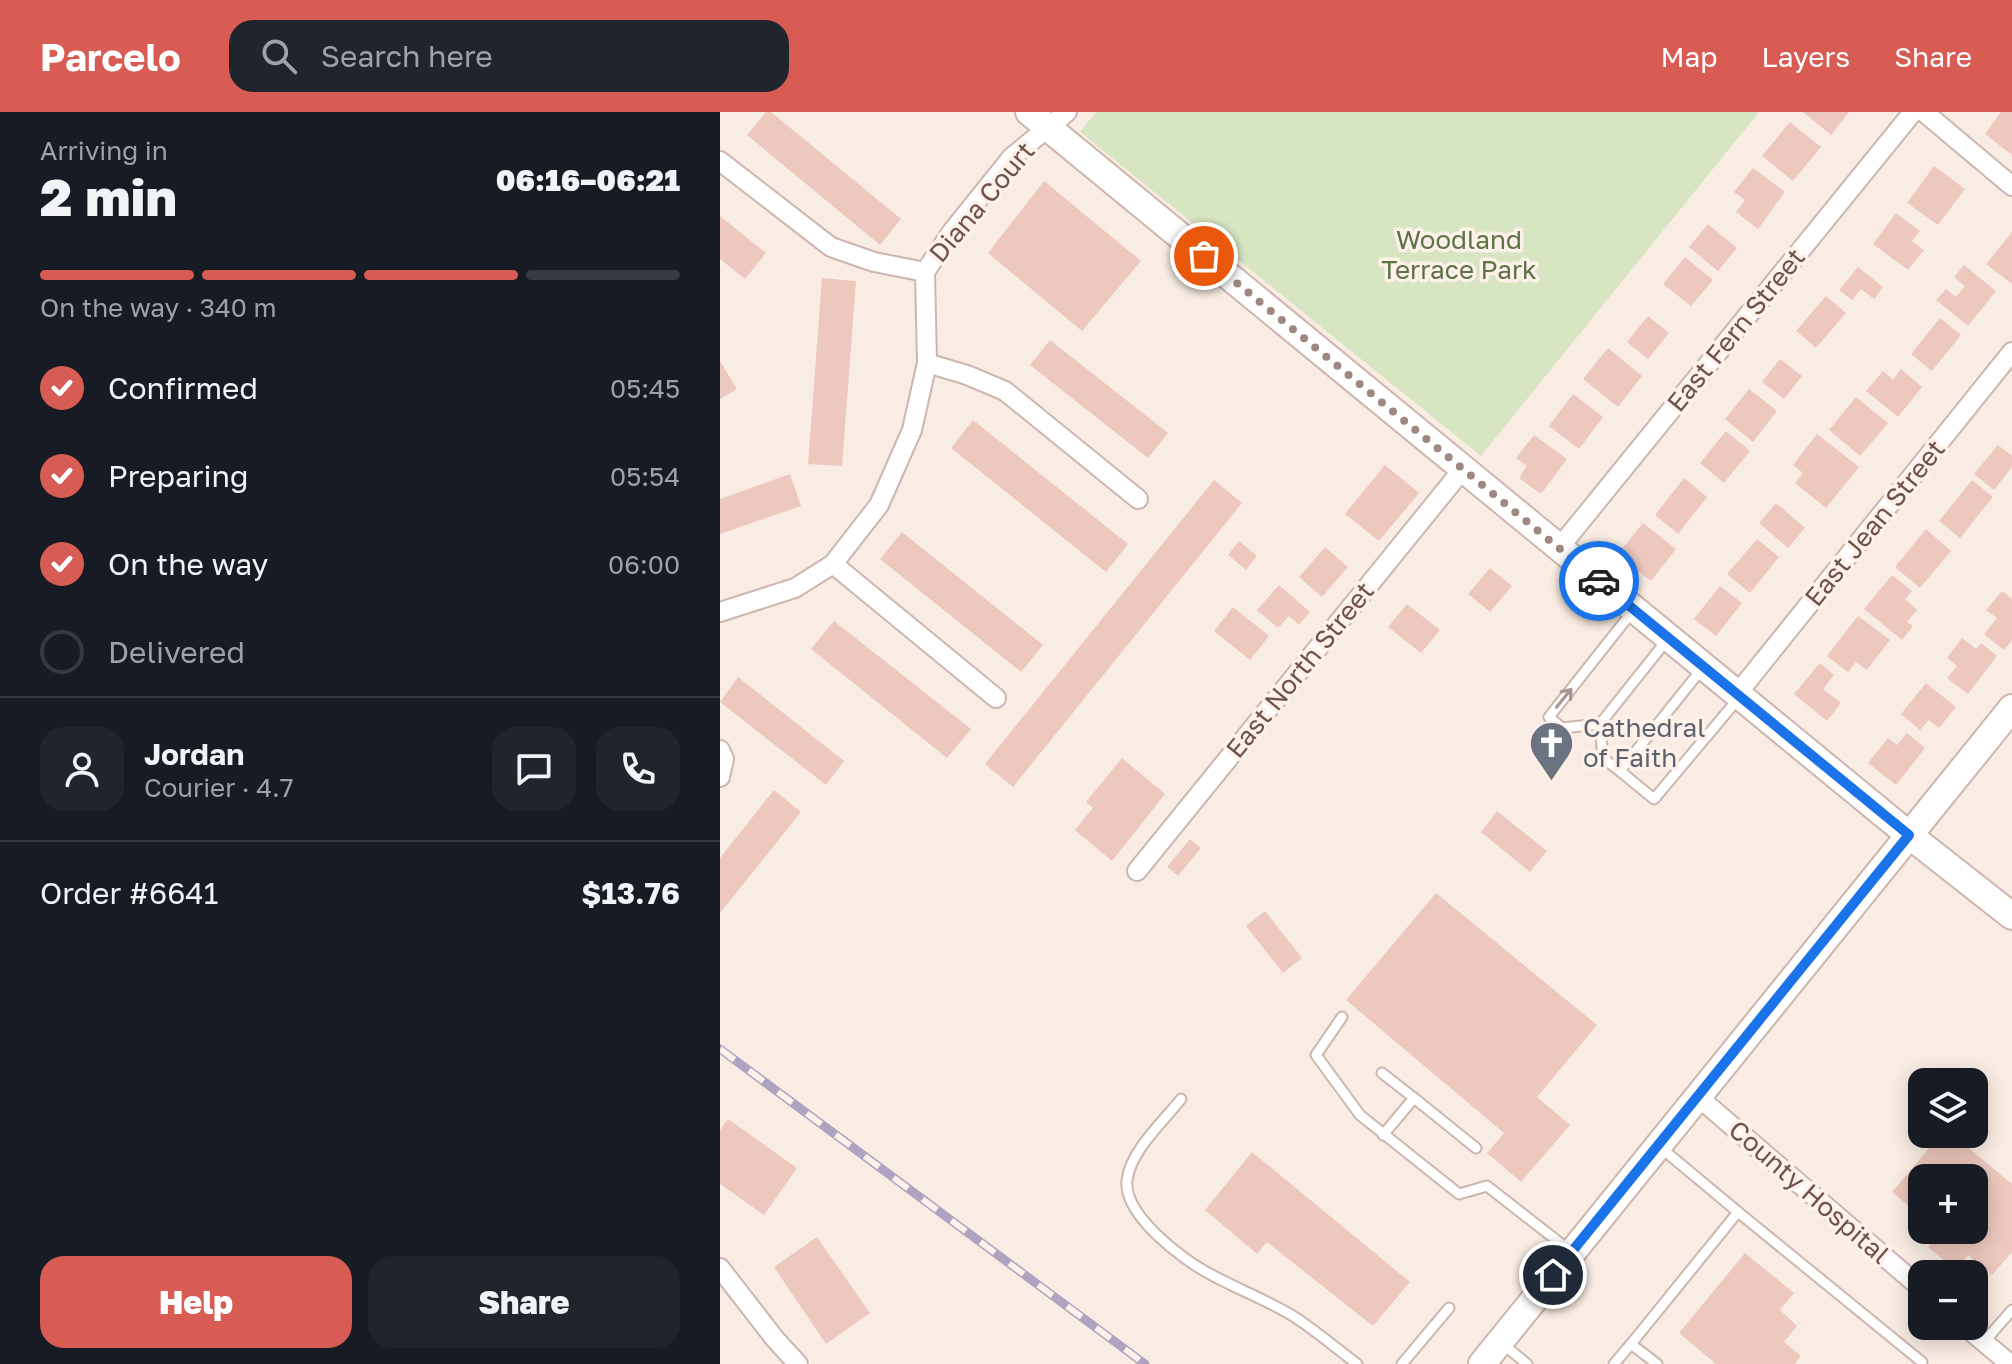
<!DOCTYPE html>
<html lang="en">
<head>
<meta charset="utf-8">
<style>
	:root { --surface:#171b24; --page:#20242c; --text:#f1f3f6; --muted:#9ea1a6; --line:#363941; --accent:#d85b54 }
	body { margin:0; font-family:"Golos Text",sans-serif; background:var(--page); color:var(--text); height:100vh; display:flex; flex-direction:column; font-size:30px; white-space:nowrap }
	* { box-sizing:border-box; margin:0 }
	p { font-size:26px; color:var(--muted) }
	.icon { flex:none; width:44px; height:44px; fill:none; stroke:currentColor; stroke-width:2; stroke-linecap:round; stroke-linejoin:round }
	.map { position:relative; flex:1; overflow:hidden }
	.panel { display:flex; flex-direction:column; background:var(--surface); width:720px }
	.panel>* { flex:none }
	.buttons { position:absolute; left:1188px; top:956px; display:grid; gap:16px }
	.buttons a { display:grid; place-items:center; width:80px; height:80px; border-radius:16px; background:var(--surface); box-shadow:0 4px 20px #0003; font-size:40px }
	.pin { position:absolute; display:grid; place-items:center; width:68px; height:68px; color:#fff; margin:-34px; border:4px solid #fff; border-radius:50%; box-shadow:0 2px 8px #0007 }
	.courier { position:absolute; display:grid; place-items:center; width:80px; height:80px; margin:-40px; border:6px solid #1a73e8; border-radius:50%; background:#fff; color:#222; box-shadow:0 2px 10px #0007 }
	.overview em { font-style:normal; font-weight:800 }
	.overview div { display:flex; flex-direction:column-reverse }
	.overview { display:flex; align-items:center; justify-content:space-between; height:136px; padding:0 40px }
	h1 { font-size:52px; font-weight:800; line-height:60px }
	.bar { display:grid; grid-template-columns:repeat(4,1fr); gap:12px 8px; align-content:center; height:96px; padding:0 40px }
	.bar i { height:10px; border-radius:6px; background:var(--line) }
	.bar .selected { background:var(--accent) }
	.bar p { grid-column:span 4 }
	.line { display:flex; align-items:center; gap:20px; padding:0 40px; border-top:2px solid var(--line) }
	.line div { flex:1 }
	.round { display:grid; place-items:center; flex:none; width:84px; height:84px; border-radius:24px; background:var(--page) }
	ol { padding:0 40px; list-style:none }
	li { display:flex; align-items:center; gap:24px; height:88px }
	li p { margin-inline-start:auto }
	li .icon { padding:8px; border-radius:50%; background:var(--accent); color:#fff; stroke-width:4 }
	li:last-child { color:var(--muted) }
	li i { width:44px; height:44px; border:4px solid var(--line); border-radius:50% }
	.action { display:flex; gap:16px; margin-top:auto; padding:16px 40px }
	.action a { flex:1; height:92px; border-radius:24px; background:var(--accent); color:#fff; font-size:32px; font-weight:800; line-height:92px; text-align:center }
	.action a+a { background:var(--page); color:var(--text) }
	header { display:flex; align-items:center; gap:48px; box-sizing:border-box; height:112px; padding:0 40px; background:var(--accent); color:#fff }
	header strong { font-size:38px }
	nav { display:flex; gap:44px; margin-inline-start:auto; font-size:28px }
	.search { width:560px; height:72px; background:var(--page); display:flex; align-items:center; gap:20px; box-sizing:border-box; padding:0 28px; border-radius:24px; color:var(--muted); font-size:30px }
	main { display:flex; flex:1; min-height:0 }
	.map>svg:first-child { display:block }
</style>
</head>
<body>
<header>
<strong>Parcelo</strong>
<div class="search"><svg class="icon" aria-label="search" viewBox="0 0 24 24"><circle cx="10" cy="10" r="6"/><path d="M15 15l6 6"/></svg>Search here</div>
<nav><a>Map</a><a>Layers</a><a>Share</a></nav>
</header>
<main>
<section class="panel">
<div class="overview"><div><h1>2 min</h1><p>Arriving in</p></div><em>06:16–06:21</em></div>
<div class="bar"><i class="selected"></i><i class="selected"></i><i class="selected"></i><i></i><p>On the way · 340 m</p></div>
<ol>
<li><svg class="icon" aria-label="check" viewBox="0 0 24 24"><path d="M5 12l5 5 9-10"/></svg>Confirmed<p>05:45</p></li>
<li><svg class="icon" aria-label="check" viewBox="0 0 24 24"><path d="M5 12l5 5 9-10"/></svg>Preparing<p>05:54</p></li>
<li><svg class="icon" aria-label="check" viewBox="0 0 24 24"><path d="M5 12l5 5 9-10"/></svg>On the way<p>06:00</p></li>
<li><i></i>Delivered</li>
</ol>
<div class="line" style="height:144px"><a class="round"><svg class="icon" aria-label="person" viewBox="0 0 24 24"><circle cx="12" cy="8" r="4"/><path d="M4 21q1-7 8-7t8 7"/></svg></a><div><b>Jordan</b><p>Courier · 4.7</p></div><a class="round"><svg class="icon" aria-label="chat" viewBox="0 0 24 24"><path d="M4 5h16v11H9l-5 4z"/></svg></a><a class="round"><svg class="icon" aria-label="phone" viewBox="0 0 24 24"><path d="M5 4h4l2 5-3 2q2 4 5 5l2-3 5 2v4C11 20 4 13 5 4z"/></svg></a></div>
<div class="line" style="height:104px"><div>Order #6641</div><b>$13.76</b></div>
<div class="action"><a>Help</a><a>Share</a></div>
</section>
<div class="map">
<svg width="1292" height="1252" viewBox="0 0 1292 1252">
	<rect width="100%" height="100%" fill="#f9ede3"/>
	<!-- green -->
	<polygon fill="#d7e5c3" points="376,0 1039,0 761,344 360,20"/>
	<!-- building -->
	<g fill="#ecc8be">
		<polygon points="46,0 51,0 181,107 160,133 27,23"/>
		<polygon points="1083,0 1129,0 1111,23"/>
		<polygon points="1281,0 1292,0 1292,43 1265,22"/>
		<polygon points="1070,10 1101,35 1073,69 1042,44"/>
		<polygon points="1214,54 1245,77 1218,113 1187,91"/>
		<polygon points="1033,56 1065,80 1038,117 1016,100 1025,88 1014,80"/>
		<polygon points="324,69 421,149 362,219 268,141"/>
		<polygon points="1176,101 1200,119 1192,129 1204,138 1188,158 1153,132"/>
		<polygon points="0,104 46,141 25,167 0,147"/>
		<polygon points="988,112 1017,136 998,159 969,135"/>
		<polygon points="1292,120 1292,172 1266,152"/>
		<polygon points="965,145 993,168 971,194 943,172"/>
		<polygon points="1244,153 1276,179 1248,214 1216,188 1226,177 1236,185 1245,174 1234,165"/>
		<polygon points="1138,155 1163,175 1154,187 1141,177 1132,188 1119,178"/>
		<polygon points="102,166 136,169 122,354 88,352"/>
		<polygon points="1106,184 1126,201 1096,236 1076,219"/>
		<polygon points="928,204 949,221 928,247 907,230"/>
		<polygon points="1220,206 1241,223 1212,259 1191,242"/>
		<polygon points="330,228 448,321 428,346 310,253"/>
		<polygon points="888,236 922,264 898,295 863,267"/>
		<polygon points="1060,247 1082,264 1064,287 1042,270"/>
		<polygon points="0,249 17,277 0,287"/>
		<polygon points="1181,257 1202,275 1178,305 1146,279 1163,259 1173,268"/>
		<polygon points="1029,277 1057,299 1033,330 1005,307"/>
		<polygon points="853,282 883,305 859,337 829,314"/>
		<polygon points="1136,285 1168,311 1140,344 1109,318"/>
		<polygon points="253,308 408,432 386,460 231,336"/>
		<polygon points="1006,319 1030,339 1004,371 980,351"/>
		<polygon points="1097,322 1139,355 1106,396 1075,371 1083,361 1073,353"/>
		<polygon points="814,323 847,347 821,382 799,366 807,354 796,346"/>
		<polygon points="1278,333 1292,344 1292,355 1274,378 1254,362"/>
		<polygon points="665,353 699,381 659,429 625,402"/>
		<polygon points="70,362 81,394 0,422 0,387"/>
		<polygon points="964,366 987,385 958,422 935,403"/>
		<polygon points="494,368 522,391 293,675 265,652"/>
		<polygon points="1252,368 1273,385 1240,426 1219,409"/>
		<polygon points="1056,391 1085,416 1068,436 1039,411"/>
		<polygon points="923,411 956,437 931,469 897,443"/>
		<polygon points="1206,417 1231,439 1200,476 1175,455"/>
		<polygon points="182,420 323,533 301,560 160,447"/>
		<polygon points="1037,427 1059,445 1030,481 1007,462"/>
		<polygon points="519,429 537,444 526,458 508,443"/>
		<polygon points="605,435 628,455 602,485 579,465"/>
		<polygon points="770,456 792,474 770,500 748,482"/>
		<polygon points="1172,463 1192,479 1185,487 1197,498 1187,510 1193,514 1182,528 1144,497"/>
		<polygon points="559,473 590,500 579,513 569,504 558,516 537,498"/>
		<polygon points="1000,474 1022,491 996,524 974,507"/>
		<polygon points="1282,479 1292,487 1292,528 1284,538 1264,522 1277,506 1266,498"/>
		<polygon points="687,492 720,518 701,541 668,515"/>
		<polygon points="513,495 549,524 530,548 494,519"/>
		<polygon points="1138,504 1170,528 1147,558 1136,550 1128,560 1107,544"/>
		<polygon points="114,509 251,617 227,646 91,537"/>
		<polygon points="1242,526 1256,537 1261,531 1277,544 1248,582 1227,566 1237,554 1227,546"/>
		<polygon points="1100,551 1114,563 1103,577 1121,591 1107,609 1074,582"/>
		<polygon points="18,565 124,649 106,673 0,590"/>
		<polygon points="1206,571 1236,595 1219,616 1209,608 1200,618 1181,602"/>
		<polygon points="1187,621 1205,636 1176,673 1148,651 1168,626 1177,633"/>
		<polygon points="402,646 445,682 392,749 355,718 373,696 366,690"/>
		<polygon points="54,678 81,700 0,801 0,746"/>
		<polygon points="777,699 827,739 810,760 761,720"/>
		<polygon points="470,727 481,736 458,764 447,755"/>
		<polygon points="716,781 877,913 817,985 850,1013 801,1070 767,1041 784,1021 626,888"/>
		<polygon points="545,799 582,846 563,861 526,814"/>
		<polygon points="8,1007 77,1056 44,1103 0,1072 0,1018"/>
		<polygon points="1221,1022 1232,1022 1292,1072 1292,1140 1272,1163 1248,1143 1235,1158 1208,1135 1220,1121 1217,1118 1254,1118 1254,1066 1202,1066 1202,1105 1172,1080"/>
		<polygon points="532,1040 690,1170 653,1214 547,1130 537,1142 485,1098"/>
		<polygon points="97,1125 150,1201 106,1232 54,1155"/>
		<polygon points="1025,1141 1074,1181 1060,1198 1077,1214 1064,1230 1081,1244 1075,1252 996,1252 959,1221"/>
	</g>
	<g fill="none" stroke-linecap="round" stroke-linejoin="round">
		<defs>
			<g id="lane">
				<polyline points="912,500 829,605 842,616 880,612 947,528"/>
				<polyline points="981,558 900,659 934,687 1018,587"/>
				<polyline points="880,612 883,646 900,659"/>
				<polyline points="622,905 596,943 640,1003 739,1082 767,1074 849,1138"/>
				<polyline points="662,961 694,986"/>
				<path d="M461 987C443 1010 411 1038 407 1068 403 1103 463 1148 490 1162 517 1177 547 1188 573 1204 595 1218 616 1236 637 1252"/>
				<polyline points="663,1023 694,986 756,1036"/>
				<polyline points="1018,1100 1202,1250"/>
				<polyline points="1264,1230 1292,1198"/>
				<polyline points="783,1232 807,1252"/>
				<polyline points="682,1252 729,1196"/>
				<polyline points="894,1252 911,1232"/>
				<polyline points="937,1252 911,1232 1018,1100 940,1035"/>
			</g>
			<g id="street">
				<polyline points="1204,0 1292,74"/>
				<polyline points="0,49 111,135 154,150 205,160"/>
				<polyline points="207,251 247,263 285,279 418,387"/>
				<polyline points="839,436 1193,0"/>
				<polyline points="113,452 276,586"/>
				<polyline points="0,500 75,476 113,452 159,393 192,318 207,251 205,160 231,121 292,45 347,0"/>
				<polyline points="1017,582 1292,240"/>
				<polyline points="0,638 4,647 0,665"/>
				<polyline points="417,759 743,357"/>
				<polyline points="977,984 1202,1177"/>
				<polyline points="0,1156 55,1227 78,1252"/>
				<polyline points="1245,1214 1290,1252"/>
			</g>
			<g id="secondary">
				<polyline points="309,0 1189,723 1292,804"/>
				<polyline points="762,1252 1292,596"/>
			</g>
		</defs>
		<!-- lane casing -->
		<use href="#lane" stroke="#ccb6ae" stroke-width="13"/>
		<!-- street casing -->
		<use href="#street" stroke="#ccb6ae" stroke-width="22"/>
		<!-- secondary casing -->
		<use href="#secondary" stroke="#ceb5ac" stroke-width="30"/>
		<!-- lane -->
		<use href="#lane" stroke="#fff" stroke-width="9"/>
		<!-- street -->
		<use href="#street" stroke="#fff" stroke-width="18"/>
		<!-- secondary -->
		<use href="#secondary" stroke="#fff" stroke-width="26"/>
		<defs>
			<polyline id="rail" points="0,937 425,1252"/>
		</defs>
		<!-- rail casing -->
		<use href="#rail" stroke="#aea3c1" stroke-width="9"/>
		<!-- rail -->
		<use href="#rail" stroke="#fdf1e9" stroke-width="6" stroke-dasharray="18" stroke-linecap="butt"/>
	</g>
	<!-- one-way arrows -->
	<defs><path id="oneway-shaft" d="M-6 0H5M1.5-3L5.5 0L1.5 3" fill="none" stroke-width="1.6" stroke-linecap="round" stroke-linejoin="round" transform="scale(2)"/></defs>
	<use stroke="#a99794" href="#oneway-shaft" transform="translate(844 586) rotate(-51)"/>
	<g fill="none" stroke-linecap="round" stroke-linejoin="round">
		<!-- done -->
		<polyline stroke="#9f8881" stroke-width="8" stroke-dasharray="0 14.4" points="484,144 879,469"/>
		<!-- route -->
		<polyline stroke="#1a73e8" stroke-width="10" points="833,1163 1189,723 879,469"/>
	</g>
	<!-- icons -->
	<defs>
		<symbol id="church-pin" viewBox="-11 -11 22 30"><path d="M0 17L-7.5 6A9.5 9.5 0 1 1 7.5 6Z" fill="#6b7280" stroke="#fdf1e9"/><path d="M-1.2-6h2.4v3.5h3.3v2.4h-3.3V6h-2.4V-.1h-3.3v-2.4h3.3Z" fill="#fff"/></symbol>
	</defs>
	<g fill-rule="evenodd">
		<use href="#church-pin" x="806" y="606" width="51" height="69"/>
	</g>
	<g text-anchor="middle" stroke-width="7" stroke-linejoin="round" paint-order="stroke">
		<!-- street labels -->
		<g font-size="26" fill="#6f524c" stroke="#fdf1e9">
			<text transform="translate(262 90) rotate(-50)" y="9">Diana Court</text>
			<text transform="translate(1016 218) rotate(-51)" y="9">East Fern Street</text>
			<text transform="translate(1155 411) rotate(-51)" y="9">East Jean Street</text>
			<text transform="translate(580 558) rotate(-51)" y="9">East North Street</text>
			<text transform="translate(1089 1080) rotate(41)" y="9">County Hospital</text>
		</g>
		<!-- park labels -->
		<g font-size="26" fill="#5b7345" stroke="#fdf1e9">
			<text x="739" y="137">Woodland<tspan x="739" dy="30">Terrace Park</tspan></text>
		</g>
		<!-- worship labels -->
		<g font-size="26" fill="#5b616d" stroke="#fdf1e9" text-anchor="start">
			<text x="863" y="625">Cathedral<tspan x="863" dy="30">of Faith</tspan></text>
		</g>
	</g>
</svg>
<div class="buttons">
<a><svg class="icon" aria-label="layers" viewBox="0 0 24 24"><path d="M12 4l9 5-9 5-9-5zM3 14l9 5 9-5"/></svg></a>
<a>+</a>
<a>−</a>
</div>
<div class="pin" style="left:484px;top:144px;background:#ea580c"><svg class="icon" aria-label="bag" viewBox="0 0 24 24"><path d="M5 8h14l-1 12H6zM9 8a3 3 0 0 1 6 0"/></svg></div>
<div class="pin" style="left:833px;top:1163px;background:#1f2937"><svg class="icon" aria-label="home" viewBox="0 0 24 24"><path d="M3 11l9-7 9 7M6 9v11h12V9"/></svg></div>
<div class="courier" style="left:879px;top:469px"><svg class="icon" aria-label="car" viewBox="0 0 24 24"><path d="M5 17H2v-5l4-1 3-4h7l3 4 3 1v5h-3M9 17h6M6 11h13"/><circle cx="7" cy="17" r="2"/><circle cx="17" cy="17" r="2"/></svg></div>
</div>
</main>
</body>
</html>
